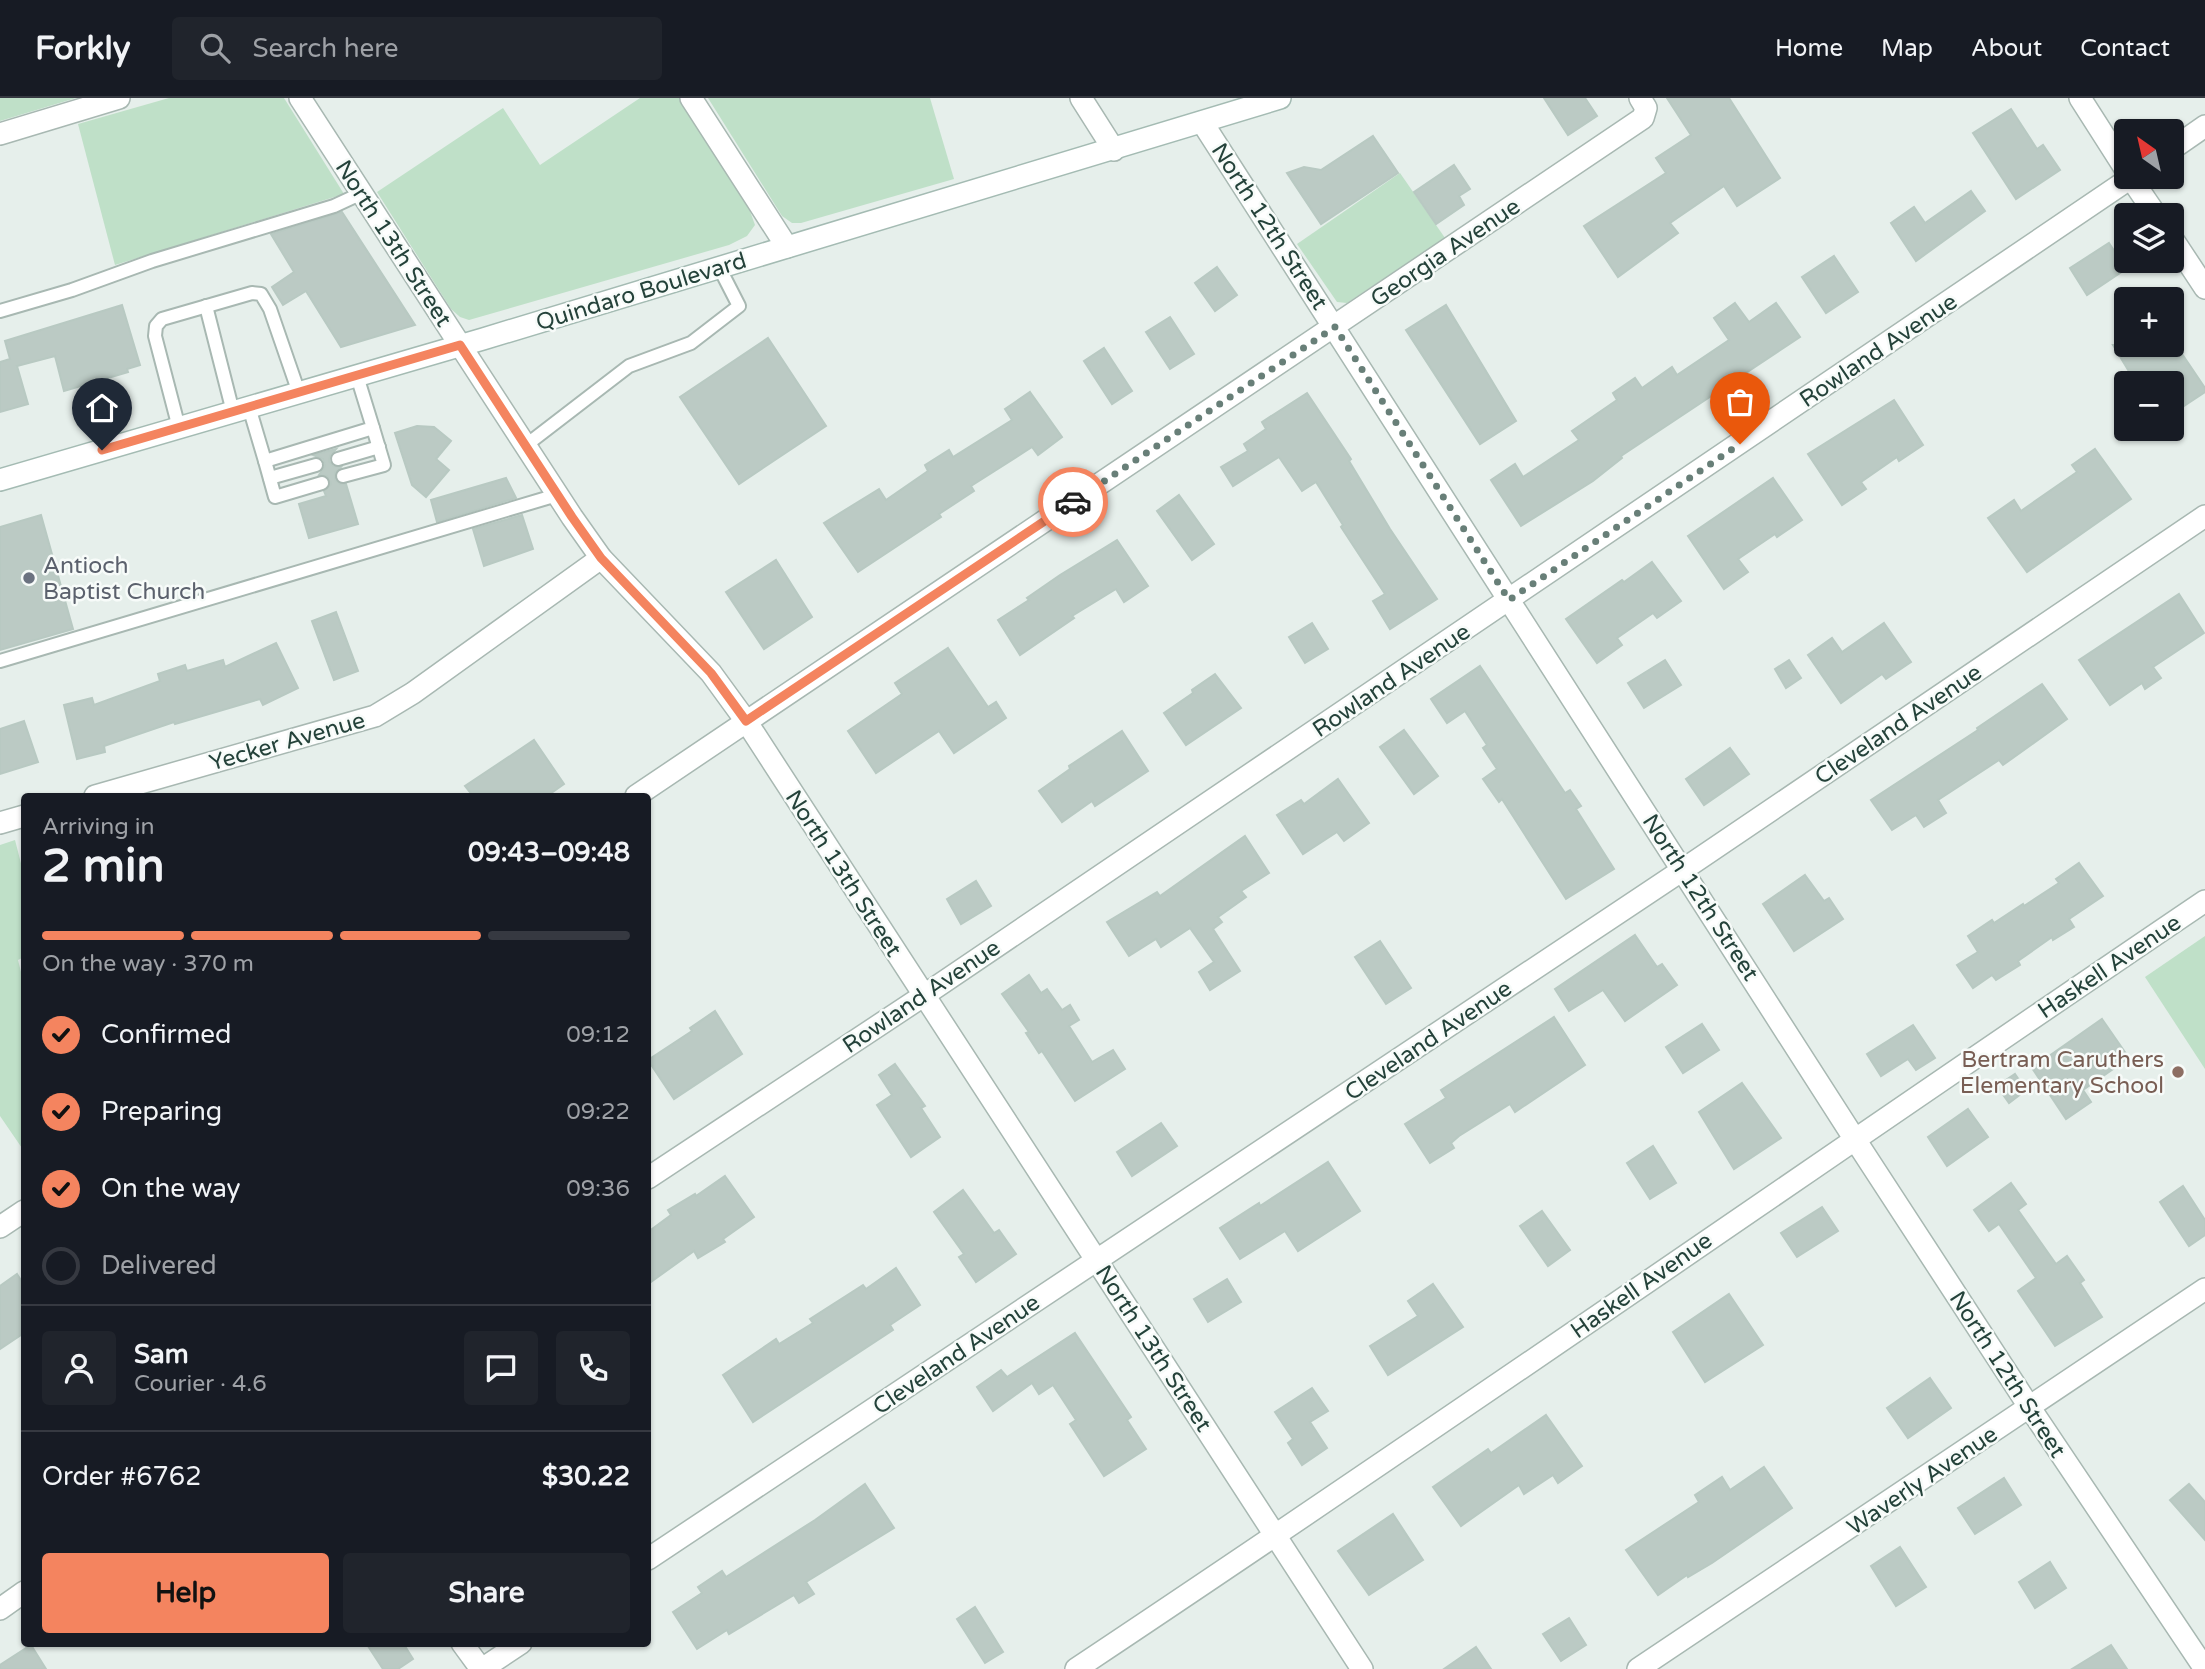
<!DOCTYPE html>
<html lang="en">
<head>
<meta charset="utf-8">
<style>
	:root { --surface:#171b24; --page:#20242c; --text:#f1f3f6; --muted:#9ea1a6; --line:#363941; --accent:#f4845f }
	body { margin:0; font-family:"Varela Round",sans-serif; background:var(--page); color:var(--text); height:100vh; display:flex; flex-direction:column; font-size:26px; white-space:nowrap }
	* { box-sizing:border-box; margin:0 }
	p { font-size:23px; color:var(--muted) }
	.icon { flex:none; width:38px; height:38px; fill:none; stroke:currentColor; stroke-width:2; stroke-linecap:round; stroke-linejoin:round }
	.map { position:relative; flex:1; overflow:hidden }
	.drawer { position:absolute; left:21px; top:695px; width:630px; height:854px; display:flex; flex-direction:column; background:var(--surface); border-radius:7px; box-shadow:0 2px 5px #0004 }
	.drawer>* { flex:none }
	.needle { width:46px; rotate:326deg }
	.tools { position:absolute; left:2114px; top:21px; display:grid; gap:14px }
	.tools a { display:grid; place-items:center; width:70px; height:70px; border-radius:7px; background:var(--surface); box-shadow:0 2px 5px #0004; font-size:35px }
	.pin { position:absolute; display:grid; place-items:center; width:60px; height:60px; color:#fff; margin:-72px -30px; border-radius:50% 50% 50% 0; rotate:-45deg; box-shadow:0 0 7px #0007 }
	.pin .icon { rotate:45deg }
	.courier { position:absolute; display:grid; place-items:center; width:70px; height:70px; margin:-35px; border:5px solid #f4845f; border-radius:50%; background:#fff; color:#222; box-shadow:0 2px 9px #0007 }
	.overview em { font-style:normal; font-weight:700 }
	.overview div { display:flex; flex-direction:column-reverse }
	.overview { display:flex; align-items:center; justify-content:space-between; height:119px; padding:0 21px }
	h1 { font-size:46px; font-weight:700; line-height:52px }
	.bar { display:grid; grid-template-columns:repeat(4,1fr); gap:10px 7px; align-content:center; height:84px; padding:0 21px }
	.bar i { height:9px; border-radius:5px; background:var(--line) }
	.bar .on { background:var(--accent) }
	.bar p { grid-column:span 4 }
	.line { display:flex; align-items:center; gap:18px; padding:0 21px; border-top:2px solid var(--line) }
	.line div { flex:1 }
	.round { display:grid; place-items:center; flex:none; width:74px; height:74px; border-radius:7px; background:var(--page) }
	ol { padding:0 21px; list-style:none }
	li { display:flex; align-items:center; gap:21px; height:77px }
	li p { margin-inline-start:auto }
	li .icon { padding:7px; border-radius:50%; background:var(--accent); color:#111; stroke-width:4 }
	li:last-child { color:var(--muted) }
	li i { width:38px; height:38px; border:4px solid var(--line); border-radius:50% }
	.action { display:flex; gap:14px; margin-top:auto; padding:14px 21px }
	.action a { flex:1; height:80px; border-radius:7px; background:var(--accent); color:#111; font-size:28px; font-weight:700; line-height:80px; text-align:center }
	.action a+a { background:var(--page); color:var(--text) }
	header { display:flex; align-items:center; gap:42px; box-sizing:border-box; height:98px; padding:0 35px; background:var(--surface); border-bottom:2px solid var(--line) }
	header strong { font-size:33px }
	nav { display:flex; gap:38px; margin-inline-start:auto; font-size:24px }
	.search { width:490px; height:63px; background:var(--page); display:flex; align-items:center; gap:18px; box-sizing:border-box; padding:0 24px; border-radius:7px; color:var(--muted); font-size:26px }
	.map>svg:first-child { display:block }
</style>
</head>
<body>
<header>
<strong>Forkly</strong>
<div class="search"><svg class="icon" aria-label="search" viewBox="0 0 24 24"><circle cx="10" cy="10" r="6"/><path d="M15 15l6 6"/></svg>Search here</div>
<nav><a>Home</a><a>Map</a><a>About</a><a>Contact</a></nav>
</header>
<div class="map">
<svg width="2205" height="1571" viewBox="0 0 2205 1571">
	<rect width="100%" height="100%" fill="#e6efeb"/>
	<!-- green -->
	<g fill="#bfe0c8">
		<polygon points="0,0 76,0 0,23"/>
		<polygon points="169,0 284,0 344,96 115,167 78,26"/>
		<polygon points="640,0 679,0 750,113 755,127 747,138 729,147 469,222 460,219 451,211 377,94 503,10 540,67"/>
		<polygon points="708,0 930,0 954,81 801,125 792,125 782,118"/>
		<polygon points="1400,75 1445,140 1347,205 1337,204 1297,146"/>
		<polygon points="15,742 24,777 24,859 18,862 24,886 24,1053 0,1018 0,747"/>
		<polygon points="2205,838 2205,971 2145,879"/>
	</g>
	<!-- building -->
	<g fill="#bbcac4" stroke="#b8c9c2" stroke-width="2">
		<polygon points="1544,0 1585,0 1597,18 1568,37"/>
		<polygon points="1667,0 1729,0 1780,80 1737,108 1724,88 1670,125 1678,135 1618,179 1584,128 1666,75 1656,60 1691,37"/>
		<polygon points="2011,11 2037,51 2043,47 2060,72 2016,101 1973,35"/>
		<polygon points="1373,38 1398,75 1321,126 1287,75 1304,69 1321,72"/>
		<polygon points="1454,67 1470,91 1459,98 1464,107 1436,126 1414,94"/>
		<polygon points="1971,93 1985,113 1916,163 1891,125 1914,109 1925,125"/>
		<polygon points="342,114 415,227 341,249 306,193 283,207 272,189 294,174 271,136"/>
		<polygon points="2109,145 2126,171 2087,197 2070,170"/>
		<polygon points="1834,158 1858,194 1826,215 1802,179"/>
		<polygon points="1217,169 1237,197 1215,213 1195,185"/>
		<polygon points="1735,205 1749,224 1776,205 1800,239 1621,358 1622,360 1593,383 1521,428 1491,382 1515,366 1523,379 1579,342 1572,333 1617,302 1613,295 1635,280 1642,290 1672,269 1677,277 1729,242 1714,220"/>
		<polygon points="122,207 140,267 127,271 128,274 64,293 55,258 17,268 28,306 0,314 0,264 10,261 5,243"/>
		<polygon points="1446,207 1516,323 1480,346 1406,232"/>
		<polygon points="1170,219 1194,256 1170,271 1146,234"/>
		<polygon points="768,240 826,328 739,386 680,299"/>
		<polygon points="2113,247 2176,247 2205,290 2205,294 2172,316 2172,285 2136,285"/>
		<polygon points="1104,250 1132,293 1112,306 1084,263"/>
		<polygon points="1030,294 1062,339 1038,357 1032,349 971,388 974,393 939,416 941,419 858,474 824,425 879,391 886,402 928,373 925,367 949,352 953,359 1012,322 1005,311"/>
		<polygon points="1307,295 1351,361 1349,363 1390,431 1437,501 1390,531 1373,503 1385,496 1341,429 1343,427 1316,384 1302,393 1279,359 1233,388 1221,369 1248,353 1244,346 1266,331 1262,324"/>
		<polygon points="1894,302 1923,347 1899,363 1897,359 1861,384 1866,391 1842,407 1808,356"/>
		<polygon points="417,328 434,329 451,343 436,361 449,372 426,399 412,387 395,335"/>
		<polygon points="336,351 330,358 329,363 333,368 341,369 335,375 335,381 340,386 346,386 358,426 309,440 299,406 326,398 324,393 331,386 327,378 319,377 325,368 323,361 313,357"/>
		<polygon points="2095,351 2131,401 2027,474 1988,420 2014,402 2021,413 2077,374 2072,367"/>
		<polygon points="506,380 516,400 437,424 431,402"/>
		<polygon points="1773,380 1802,422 1777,439 1775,436 1738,461 1748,474 1724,491 1688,438"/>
		<polygon points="1179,397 1214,446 1192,462 1157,413"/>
		<polygon points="41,417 73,531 0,552 0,429"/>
		<polygon points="522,417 533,451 484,468 473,431"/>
		<polygon points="1117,442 1148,488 1124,504 1116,491 1072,518 1074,520 1020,557 998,522 1029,502 1027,500 1060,477"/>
		<polygon points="776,462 812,519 764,551 726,494"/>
		<polygon points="1652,464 1681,503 1657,520 1653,515 1617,540 1622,547 1597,565 1566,521 1622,482 1624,484"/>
		<polygon points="2179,496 2204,535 2153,569 2161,580 2145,591 2142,585 2110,607 2079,562"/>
		<polygon points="336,514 358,573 334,582 312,523"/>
		<polygon points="1312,525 1328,551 1305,565 1289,539"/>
		<polygon points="1884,525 1911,564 1886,581 1882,576 1841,605 1808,557 1832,540 1842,554"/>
		<polygon points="276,545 298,590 263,607 260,601 175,626 174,624 104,648 105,654 77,661 64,607 92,600 94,607 160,583 158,576 185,567 187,573 223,562 225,569"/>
		<polygon points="948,550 988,609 996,604 1006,620 954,655 939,633 876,675 848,633 902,596 895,585"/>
		<polygon points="1665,562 1681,587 1644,610 1628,585"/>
		<polygon points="1789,562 1801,580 1786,590 1775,571"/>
		<polygon points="1480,568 1565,695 1570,692 1581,708 1576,711 1614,771 1566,801 1502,701 1499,704 1483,681 1497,671 1483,650 1487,647 1465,613 1447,625 1431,601"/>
		<polygon points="1215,576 1241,610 1186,647 1164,615 1193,595 1192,592"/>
		<polygon points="2042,586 2067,621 2003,667 1999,662 1938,702 1946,715 1924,729 1916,717 1892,732 1871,702 1978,632 1977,630"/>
		<polygon points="24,623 38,664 0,676 0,631"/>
		<polygon points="1404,632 1438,678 1414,696 1380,649"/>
		<polygon points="1122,633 1148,673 1095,708 1092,703 1062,724 1039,693 1070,671 1069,668"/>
		<polygon points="534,642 564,686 547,698 473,698 465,688"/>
		<polygon points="1730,650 1749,676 1704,707 1686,681"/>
		<polygon points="1338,681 1369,725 1344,743 1337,734 1303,756 1277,717 1301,702 1304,706"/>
		<polygon points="1245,738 1269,775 1241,793 1246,799 1218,819 1222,824 1213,831 1240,873 1210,892 1199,874 1214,864 1190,830 1161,849 1156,841 1129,858 1107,824 1157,794 1160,798"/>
		<polygon points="2079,765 2103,798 2069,821 2074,829 2053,842 2052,839 2018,863 2020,867 1996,882 1992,877 1973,890 1957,867 1978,854 1968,838 1992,822 1994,825 2023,806 2024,808 2059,785 2056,781"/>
		<polygon points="1805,777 1824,803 1829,800 1843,821 1794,853 1763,806"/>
		<polygon points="976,783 991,808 961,826 947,801"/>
		<polygon points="1635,837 1657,869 1662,866 1677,887 1625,923 1603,892 1569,913 1555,891"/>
		<polygon points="1380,843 1411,890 1386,906 1355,859"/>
		<polygon points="1029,877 1041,895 1047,891 1062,912 1070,907 1079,922 1069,928 1092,964 1113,952 1125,971 1075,1003 1042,953 1039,955 1026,935 1029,934 1002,896"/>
		<polygon points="715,913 742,956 674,1001 648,962 692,933 690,930"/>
		<polygon points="1554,919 1585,967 1515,1014 1510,1006 1459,1038 1451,1045 1454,1050 1430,1065 1405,1026 1446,1000 1441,992"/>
		<polygon points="2102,921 2129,960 2083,992 2091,1004 2066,1021 2032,970"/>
		<polygon points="1702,926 1719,952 1683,975 1666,949"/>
		<polygon points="1913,927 1935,960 1916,972 1908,961 1881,978 1867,956"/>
		<polygon points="895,966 925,1008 921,1010 940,1039 911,1059 877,1007 892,997 879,977"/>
		<polygon points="2015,976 2026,992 2009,1005 1997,988"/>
		<polygon points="1742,985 1781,1040 1734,1071 1699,1014"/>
		<polygon points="1968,1011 1988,1039 1947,1068 1928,1039"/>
		<polygon points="1161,1025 1177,1048 1132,1078 1117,1054"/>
		<polygon points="1653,1048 1676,1085 1650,1101 1627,1065"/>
		<polygon points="1328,1064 1360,1113 1298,1153 1285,1133 1240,1161 1220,1130 1259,1105 1260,1108"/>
		<polygon points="725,1078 754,1119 723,1141 725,1144 698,1160 694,1153 648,1186 648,1134 671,1117 668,1112 695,1096 696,1098"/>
		<polygon points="2011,1085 2026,1106 2018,1112 2056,1166 2067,1158 2084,1182 2080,1185 2102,1219 2055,1248 2018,1193 2036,1180 1999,1126 1989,1133 1974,1112"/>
		<polygon points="2183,1088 2205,1122 2205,1137 2189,1148 2160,1104"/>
		<polygon points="963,1092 994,1135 999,1132 1016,1156 976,1184 959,1159 964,1156 934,1114"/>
		<polygon points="1822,1109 1838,1133 1797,1159 1781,1135"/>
		<polygon points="1542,1113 1570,1152 1548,1168 1520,1128"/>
		<polygon points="896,1170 920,1207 890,1227 893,1232 753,1324 723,1277 776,1241 779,1246 813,1225 810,1221 863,1187 866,1191"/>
		<polygon points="17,1176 24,1187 24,1235 0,1251 0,1188"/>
		<polygon points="1227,1181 1241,1204 1208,1224 1194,1201"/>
		<polygon points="1433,1186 1463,1229 1388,1277 1370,1248 1418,1218 1408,1203"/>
		<polygon points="1729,1196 1763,1247 1705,1284 1673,1234"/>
		<polygon points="1075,1235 1131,1319 1127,1322 1146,1351 1104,1378 1070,1326 1076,1322 1053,1287 1039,1296 1032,1285 993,1313 977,1289 1001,1272 1007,1279"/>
		<polygon points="1930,1280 1951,1310 1908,1340 1887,1310"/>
		<polygon points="1312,1290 1328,1313 1310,1324 1327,1350 1302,1367 1288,1345 1293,1341 1275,1314"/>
		<polygon points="1546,1317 1582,1368 1558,1385 1553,1377 1524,1396 1519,1387 1461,1428 1433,1389 1488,1351 1491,1355"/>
		<polygon points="1764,1369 1792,1410 1712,1465 1688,1479 1687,1477 1658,1497 1626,1452 1699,1404 1695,1397 1722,1379 1730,1392"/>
		<polygon points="2004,1380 2021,1407 1975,1436 1958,1410"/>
		<polygon points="865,1386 894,1430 806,1484 814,1496 799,1505 794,1497 729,1536 727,1532 697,1551 673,1514 702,1495 698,1489 722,1473 726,1479 815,1422"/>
		<polygon points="2189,1386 2205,1404 2205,1442 2170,1402"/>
		<polygon points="1393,1416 1423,1462 1369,1497 1338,1453"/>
		<polygon points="1900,1449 1926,1489 1896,1508 1871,1468"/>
		<polygon points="2050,1464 2066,1490 2035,1510 2019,1484"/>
		<polygon points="975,1509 1003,1554 985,1565 957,1521"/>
		<polygon points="1569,1520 1586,1547 1561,1563 1543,1536"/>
		<polygon points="366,1545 403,1545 413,1561 398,1571 383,1571"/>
		<polygon points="31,1547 46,1571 0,1571 0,1567"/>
		<polygon points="2111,1547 2127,1571 2072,1571"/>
		<polygon points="1476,1549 1491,1571 1444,1571"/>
	</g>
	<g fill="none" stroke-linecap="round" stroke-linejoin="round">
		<defs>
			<g id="service">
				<polyline points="206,208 233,314"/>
				<polyline points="0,213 72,192 152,163 334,108 362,95"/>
				<polyline points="249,309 265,363 373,330 357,278"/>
				<polyline points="179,330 155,238 156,228 162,221 252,195 261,196 270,211 299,295"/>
				<polyline points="525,348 629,268 691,245 739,208 719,169"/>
				<polyline points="338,361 379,349"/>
				<polyline points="265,363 275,399 322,385"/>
				<polyline points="343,378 384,367 373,330"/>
				<polyline points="270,380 316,367"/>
				<polyline points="0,563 557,397"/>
			</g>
			<g id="minor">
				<polyline points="300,0 460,247"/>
				<polyline points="691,0 787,149"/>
				<polyline points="1081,0 1114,52"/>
				<polyline points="2080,0 2126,72"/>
				<polyline points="1202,24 1854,1040 2030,1310 2205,1571"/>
				<polyline points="0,36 119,0"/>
				<polyline points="2172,51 2205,28"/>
				<polyline points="2130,79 2156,117"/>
				<polyline points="2172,140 2205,190"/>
				<polyline points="95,698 375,618 413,595 601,460"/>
				<polyline points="636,698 1643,20 1646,10 1640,0"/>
				<polyline points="0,725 24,718"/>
				<polyline points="648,1080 923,898 2132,79"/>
				<polyline points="0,1129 24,1113"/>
				<polyline points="648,1461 1684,771 2205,418"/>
				<polyline points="0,1511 24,1494"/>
				<polyline points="462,1545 481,1571"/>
				<polyline points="482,1571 521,1545"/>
				<path d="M1076 1571C1455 1319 1828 1058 2205 803"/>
				<polyline points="1638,1571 2205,1191"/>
			</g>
			<polyline id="tertiary" points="460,247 572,419 601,460 711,575 746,623 1362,1571"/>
			<polyline id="secondary" points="0,382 483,241 1280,0"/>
		</defs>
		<!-- service casing -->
		<use href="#service" stroke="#a8b8b2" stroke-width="16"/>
		<!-- minor casing -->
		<use href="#minor" stroke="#a8b8b2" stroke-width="24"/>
		<!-- tertiary casing -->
		<use href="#tertiary" stroke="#a8b8b2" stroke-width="24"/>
		<!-- secondary casing -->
		<use href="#secondary" stroke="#a4bbb3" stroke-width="24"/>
		<!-- service -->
		<use href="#service" stroke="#fff" stroke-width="12"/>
		<!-- minor -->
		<use href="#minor" stroke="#fff" stroke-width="21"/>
		<!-- tertiary -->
		<use href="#tertiary" stroke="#fff" stroke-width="21"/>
		<!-- secondary -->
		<use href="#secondary" stroke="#fff" stroke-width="21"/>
	</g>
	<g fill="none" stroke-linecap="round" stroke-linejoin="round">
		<!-- done -->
		<polyline stroke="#687f78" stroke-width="7" stroke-dasharray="0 12.6" points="1073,404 1335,229 1509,502 1740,346"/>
		<!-- route -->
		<polyline stroke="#f4845f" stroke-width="9" points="102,352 460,247 572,419 601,460 711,575 746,623 1073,404"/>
	</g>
	<!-- markers -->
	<circle fill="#6b7280" stroke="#f7fbf9" stroke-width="2.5" cx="29" cy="480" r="7"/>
	<circle fill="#8d6e63" stroke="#f7fbf9" stroke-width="2.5" cx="2178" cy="974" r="7"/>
	<g text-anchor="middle" stroke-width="5" stroke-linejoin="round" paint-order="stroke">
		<!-- street labels -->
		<g font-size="23" fill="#24423a" stroke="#f7fbf9">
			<text transform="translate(1270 128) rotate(57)" y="8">North 12th Street</text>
			<text transform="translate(394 145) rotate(57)" y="8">North 13th Street</text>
			<text transform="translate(1445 154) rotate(-34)" y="8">Georgia Avenue</text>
			<text transform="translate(641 193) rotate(-17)" y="8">Quindaro Boulevard</text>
			<text transform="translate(1878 252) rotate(-34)" y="8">Rowland Avenue</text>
			<text transform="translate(1391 582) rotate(-34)" y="8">Rowland Avenue</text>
			<text transform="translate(1898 626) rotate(-34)" y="8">Cleveland Avenue</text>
			<text transform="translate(287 643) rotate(-16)" y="8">Yecker Avenue</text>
			<text transform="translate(844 775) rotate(57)" y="8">North 13th Street</text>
			<text transform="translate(1701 799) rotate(57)" y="8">North 12th Street</text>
			<text transform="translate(2109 868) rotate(-34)" y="8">Haskell Avenue</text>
			<text transform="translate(921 898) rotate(-34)" y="8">Rowland Avenue</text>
			<text transform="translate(1428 942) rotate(-34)" y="8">Cleveland Avenue</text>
			<text transform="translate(1641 1187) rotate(-35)" y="8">Haskell Avenue</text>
			<text transform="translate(1154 1250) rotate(57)" y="8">North 13th Street</text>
			<text transform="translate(956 1256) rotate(-34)" y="8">Cleveland Avenue</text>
			<text transform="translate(2008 1276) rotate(57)" y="8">North 12th Street</text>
			<text transform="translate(1922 1382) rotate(-34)" y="8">Waverly Avenue</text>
		</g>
		<!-- worship labels -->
		<g font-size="23" fill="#5b616d" stroke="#f7fbf9" text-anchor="start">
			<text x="43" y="475">Antioch<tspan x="43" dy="26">Baptist Church</tspan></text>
		</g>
		<!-- education labels -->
		<g font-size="23" fill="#785e54" stroke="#f7fbf9" text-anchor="end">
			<text x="2164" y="969">Bertram Caruthers<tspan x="2164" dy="26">Elementary School</tspan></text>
		</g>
	</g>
</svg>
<div class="tools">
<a><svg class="needle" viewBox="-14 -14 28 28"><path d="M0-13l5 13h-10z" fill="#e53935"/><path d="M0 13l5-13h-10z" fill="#9ea1a6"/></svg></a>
<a><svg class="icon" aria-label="layers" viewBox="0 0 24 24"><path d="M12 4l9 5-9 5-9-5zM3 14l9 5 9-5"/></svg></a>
<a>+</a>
<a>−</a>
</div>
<div class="pin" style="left:1740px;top:346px;background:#ea580c"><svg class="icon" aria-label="bag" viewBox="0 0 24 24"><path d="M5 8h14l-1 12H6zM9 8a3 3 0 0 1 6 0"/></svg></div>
<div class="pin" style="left:102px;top:352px;background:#1f2937"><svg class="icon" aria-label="home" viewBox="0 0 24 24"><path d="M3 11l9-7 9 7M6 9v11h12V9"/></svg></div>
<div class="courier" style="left:1073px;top:404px"><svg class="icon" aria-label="car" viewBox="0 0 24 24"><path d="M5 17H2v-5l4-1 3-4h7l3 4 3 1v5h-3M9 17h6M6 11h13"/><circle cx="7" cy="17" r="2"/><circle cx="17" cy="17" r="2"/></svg></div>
<section class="drawer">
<div class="overview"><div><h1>2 min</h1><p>Arriving in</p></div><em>09:43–09:48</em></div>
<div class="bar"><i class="on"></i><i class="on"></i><i class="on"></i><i></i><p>On the way · 370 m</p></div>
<ol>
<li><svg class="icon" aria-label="check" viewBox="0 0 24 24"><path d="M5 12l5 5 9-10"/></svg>Confirmed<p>09:12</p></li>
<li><svg class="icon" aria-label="check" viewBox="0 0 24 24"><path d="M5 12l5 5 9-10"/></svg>Preparing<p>09:22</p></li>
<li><svg class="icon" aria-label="check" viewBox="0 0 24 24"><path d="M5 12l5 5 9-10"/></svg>On the way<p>09:36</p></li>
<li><i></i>Delivered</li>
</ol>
<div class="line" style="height:126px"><a class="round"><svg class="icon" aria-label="person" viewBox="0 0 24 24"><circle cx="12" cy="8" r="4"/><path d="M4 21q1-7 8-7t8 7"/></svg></a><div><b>Sam</b><p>Courier · 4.6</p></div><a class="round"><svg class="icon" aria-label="chat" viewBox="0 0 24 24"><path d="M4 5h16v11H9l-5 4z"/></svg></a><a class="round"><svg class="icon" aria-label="phone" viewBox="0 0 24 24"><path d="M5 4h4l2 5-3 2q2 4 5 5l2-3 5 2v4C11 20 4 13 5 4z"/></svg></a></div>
<div class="line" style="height:91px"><div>Order #6762</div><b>$30.22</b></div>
<div class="action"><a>Help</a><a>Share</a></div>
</section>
</div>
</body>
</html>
